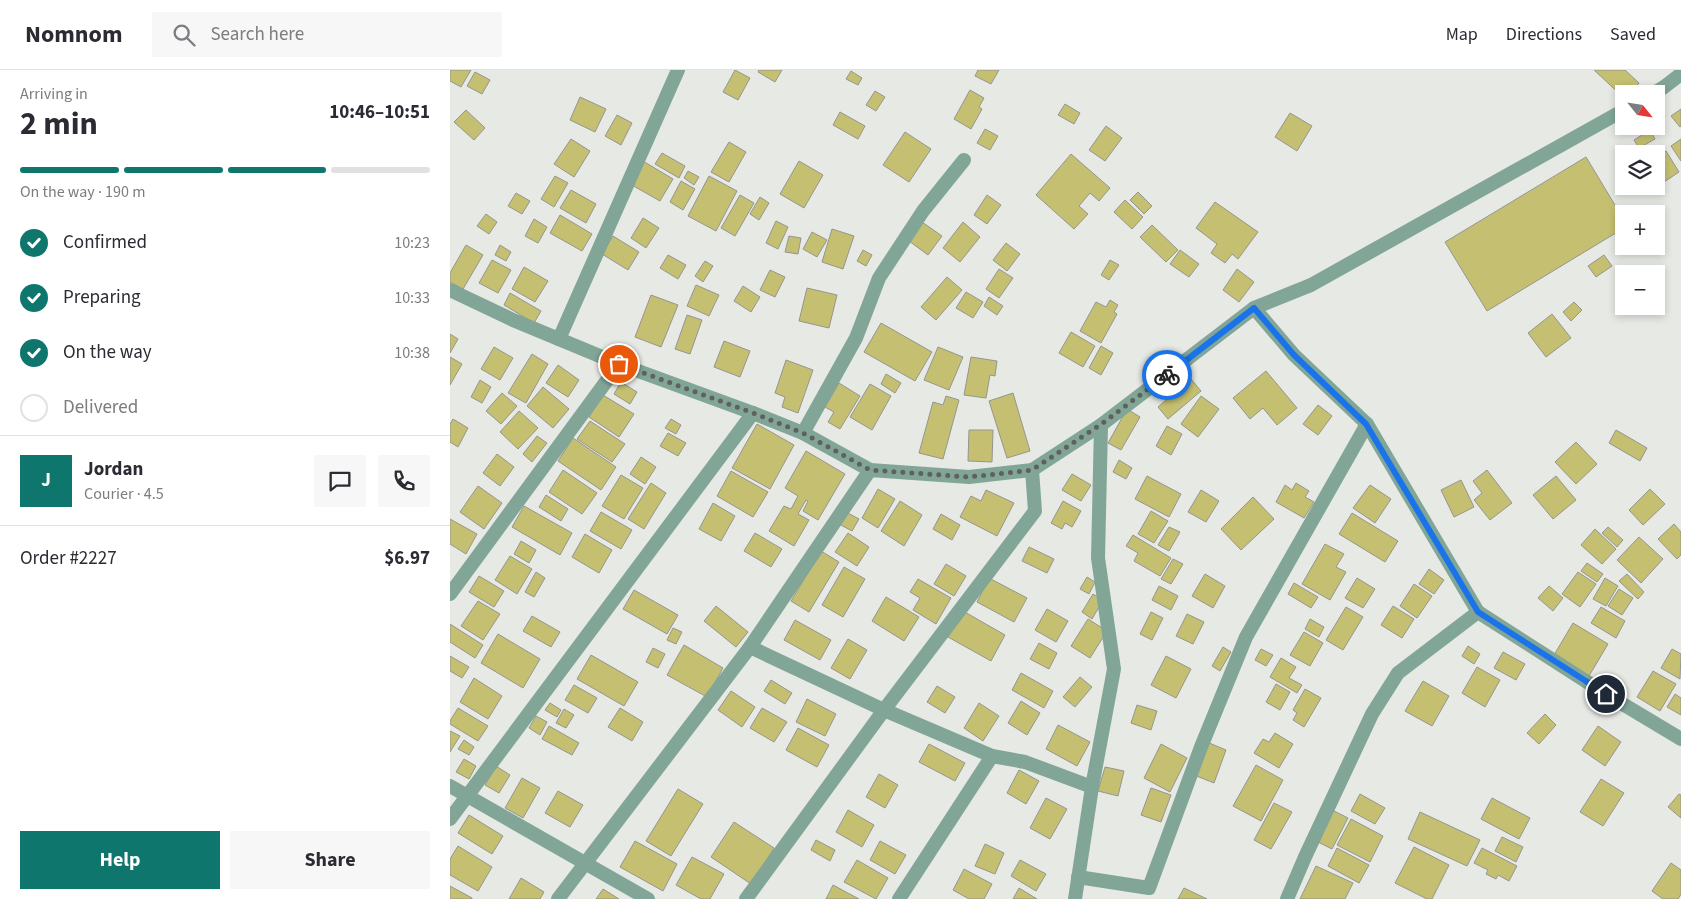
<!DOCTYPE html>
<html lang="en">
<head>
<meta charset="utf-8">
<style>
	:root { --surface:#fff; --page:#f7f7f7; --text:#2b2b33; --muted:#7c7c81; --line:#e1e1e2; --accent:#0f766e }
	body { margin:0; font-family:"Source Sans 3",sans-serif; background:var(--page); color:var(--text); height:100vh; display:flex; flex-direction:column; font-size:19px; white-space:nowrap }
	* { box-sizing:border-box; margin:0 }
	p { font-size:16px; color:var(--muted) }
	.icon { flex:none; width:28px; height:28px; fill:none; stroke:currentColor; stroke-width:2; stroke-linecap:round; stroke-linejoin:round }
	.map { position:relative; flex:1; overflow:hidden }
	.side { display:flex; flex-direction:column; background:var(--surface); width:450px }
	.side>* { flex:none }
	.needle { width:32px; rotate:120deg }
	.buttons { position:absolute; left:1165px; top:15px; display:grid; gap:10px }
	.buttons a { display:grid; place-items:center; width:50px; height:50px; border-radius:0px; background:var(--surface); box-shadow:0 2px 8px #0003; font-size:25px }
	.pin { position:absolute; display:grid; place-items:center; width:42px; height:42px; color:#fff; margin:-21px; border:2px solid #fff; border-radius:50%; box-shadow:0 1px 5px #0007 }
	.courier { position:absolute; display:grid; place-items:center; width:50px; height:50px; margin:-25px; border:4px solid #1a73e8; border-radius:50%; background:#fff; color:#222; box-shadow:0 1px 6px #0007 }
	.head em { font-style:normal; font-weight:700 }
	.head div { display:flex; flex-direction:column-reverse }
	.head { display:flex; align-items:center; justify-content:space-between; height:85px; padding:0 20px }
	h1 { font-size:32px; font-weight:700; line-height:38px }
	.bar { display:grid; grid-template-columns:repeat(4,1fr); gap:8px 5px; align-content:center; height:60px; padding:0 20px }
	.bar i { height:6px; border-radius:4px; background:var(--line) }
	.bar .current { background:var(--accent) }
	.bar p { grid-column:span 4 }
	.line { display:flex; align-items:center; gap:12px; padding:0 20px; border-top:1px solid var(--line) }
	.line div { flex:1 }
	.round { display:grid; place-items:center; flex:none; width:52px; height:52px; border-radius:0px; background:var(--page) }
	ol { padding:0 20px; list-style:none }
	li { display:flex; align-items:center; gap:15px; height:55px }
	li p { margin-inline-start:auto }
	li .icon { padding:5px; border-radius:50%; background:var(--accent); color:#fff; stroke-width:4 }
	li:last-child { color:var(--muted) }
	li i { width:28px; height:28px; border:2px solid var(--line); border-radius:50% }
	.cta { display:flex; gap:10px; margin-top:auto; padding:10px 20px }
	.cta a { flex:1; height:58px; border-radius:0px; background:var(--accent); color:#fff; font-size:20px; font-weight:700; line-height:58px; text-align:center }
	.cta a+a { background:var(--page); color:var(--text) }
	header { display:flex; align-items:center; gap:30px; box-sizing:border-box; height:70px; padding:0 25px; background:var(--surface); border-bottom:1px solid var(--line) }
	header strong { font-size:24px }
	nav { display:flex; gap:28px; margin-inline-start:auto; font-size:18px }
	.search { width:350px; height:45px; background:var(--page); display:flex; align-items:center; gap:12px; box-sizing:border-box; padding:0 18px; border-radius:0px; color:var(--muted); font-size:19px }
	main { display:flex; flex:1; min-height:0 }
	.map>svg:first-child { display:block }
</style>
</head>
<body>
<header>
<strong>Nomnom</strong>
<div class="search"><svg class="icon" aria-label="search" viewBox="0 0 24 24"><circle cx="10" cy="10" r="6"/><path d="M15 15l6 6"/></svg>Search here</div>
<nav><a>Map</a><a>Directions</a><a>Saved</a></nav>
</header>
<main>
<section class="side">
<div class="head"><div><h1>2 min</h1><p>Arriving in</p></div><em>10:46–10:51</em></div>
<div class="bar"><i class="current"></i><i class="current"></i><i class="current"></i><i></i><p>On the way · 190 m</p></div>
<ol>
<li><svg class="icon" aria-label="check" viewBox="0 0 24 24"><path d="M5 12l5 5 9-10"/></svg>Confirmed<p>10:23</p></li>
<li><svg class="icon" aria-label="check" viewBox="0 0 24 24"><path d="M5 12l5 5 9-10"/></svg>Preparing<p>10:33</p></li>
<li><svg class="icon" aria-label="check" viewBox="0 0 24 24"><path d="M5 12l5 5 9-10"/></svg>On the way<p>10:38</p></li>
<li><i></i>Delivered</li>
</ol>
<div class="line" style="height:90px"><b class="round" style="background:var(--accent);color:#fff">J</b><div><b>Jordan</b><p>Courier · 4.5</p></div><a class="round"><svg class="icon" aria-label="chat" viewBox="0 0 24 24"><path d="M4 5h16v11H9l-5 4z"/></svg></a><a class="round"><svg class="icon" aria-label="phone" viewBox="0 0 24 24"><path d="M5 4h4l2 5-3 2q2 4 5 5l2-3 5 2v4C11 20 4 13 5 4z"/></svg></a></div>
<div class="line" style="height:65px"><div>Order #2227</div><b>$6.97</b></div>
<div class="cta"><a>Help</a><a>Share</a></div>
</section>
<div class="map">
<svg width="1231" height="829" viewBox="0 0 1231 829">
	<rect width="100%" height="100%" fill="#e6e9e4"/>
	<!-- building -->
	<g fill="#c5c071" stroke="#959590">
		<polygon points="0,0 21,0 11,17 0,11"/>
		<polygon points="285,0 300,8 288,30 273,22"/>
		<polygon points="309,0 332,0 325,12 308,2"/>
		<polygon points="528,0 549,0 541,14 525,6"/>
		<polygon points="1144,0 1175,0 1189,13 1180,24 1174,24 1174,28"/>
		<polygon points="401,1 412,8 408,15 396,9"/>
		<polygon points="25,2 40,10 32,24 17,16"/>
		<polygon points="520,20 534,28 529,37 532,39 521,59 504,49"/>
		<polygon points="425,21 435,27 426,41 416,35"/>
		<polygon points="130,27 156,39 145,62 120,50"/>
		<polygon points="615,34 630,43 624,54 608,45"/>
		<polygon points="1231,39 1231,56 1230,57 1221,46"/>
		<polygon points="16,40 35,58 24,70 4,52"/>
		<polygon points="390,42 415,56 408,69 383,55"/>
		<polygon points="840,43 862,56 847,81 825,67"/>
		<polygon points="167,45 182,53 171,75 155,66"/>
		<polygon points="656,56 672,68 655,91 639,80"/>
		<polygon points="535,59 548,66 540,80 527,73"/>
		<polygon points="1200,60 1205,69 1189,78 1184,70"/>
		<polygon points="455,62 481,79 459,112 433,95"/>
		<polygon points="121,69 140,81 124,107 104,94"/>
		<polygon points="1231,69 1231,91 1221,76"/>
		<polygon points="279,72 296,82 279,112 261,102"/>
		<polygon points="1216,81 1229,102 1205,118 1206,87"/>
		<polygon points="212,83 235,96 229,108 205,94"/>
		<polygon points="621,84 660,118 649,131 640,123 629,136 638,144 624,159 586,125"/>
		<polygon points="1136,87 1174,150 1174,158 1037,241 995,172"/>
		<polygon points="193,91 223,109 210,131 180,114"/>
		<polygon points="349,91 373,105 354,138 330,124"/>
		<polygon points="238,101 249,107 244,115 234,108"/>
		<polygon points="105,106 118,113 104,137 91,129"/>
		<polygon points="259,106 287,121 266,161 238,146"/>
		<polygon points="231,111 245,119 233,140 220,132"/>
		<polygon points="121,120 146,134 136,153 110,138"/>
		<polygon points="688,122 702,136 694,144 680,130"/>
		<polygon points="66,123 80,131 72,144 58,136"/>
		<polygon points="290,125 304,133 285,166 271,158"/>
		<polygon points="537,125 551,135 537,154 524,145"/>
		<polygon points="310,127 319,133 309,150 300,144"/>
		<polygon points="675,130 693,147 682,159 664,142"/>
		<polygon points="765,132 808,162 788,189 782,184 775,193 761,183 767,174 746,158"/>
		<polygon points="36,144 47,152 39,164 27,156"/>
		<polygon points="110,145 142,164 132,181 100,163"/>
		<polygon points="193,148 209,158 196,178 181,168"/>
		<polygon points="84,149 97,157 88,173 75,166"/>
		<polygon points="326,151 338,157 328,179 316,173"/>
		<polygon points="472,152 492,166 478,185 459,171"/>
		<polygon points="513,152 530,167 510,192 493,178"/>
		<polygon points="702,155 728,180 716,192 690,167"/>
		<polygon points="382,159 404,166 393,199 372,192"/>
		<polygon points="362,162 377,170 367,187 353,179"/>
		<polygon points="163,166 189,182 178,200 152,184"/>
		<polygon points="339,166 351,168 348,184 335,182"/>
		<polygon points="556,173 570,184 557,201 543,190"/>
		<polygon points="16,175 33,185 13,219 0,212 0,203"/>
		<polygon points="50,175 61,182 56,191 45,185"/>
		<polygon points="413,180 422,185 416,196 407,191"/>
		<polygon points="730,180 749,194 739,207 720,194"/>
		<polygon points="218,185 236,195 228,209 210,198"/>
		<polygon points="1154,185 1162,196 1146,207 1138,196"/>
		<polygon points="42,190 61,200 48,223 29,213"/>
		<polygon points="660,190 669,195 659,210 651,205"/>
		<polygon points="255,191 263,196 253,212 245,206"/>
		<polygon points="74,197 98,211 85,232 62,219"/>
		<polygon points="549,199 563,208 549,228 536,219"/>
		<polygon points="787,199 804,212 789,232 773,220"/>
		<polygon points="320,200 335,207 325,227 310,220"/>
		<polygon points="497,207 512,220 486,250 471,237"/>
		<polygon points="246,215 269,225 259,246 237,236"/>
		<polygon points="293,216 310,227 301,242 284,231"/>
		<polygon points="357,218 387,225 379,258 349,251"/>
		<polygon points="516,222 533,232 523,248 506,238"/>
		<polygon points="60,223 91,241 84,253 54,235"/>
		<polygon points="201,225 228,235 211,277 185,267"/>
		<polygon points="539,227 553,236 547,245 534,236"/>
		<polygon points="660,230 668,235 664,242 667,244 651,273 630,261 646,232 656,237"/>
		<polygon points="1124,232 1132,240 1121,251 1113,242"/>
		<polygon points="1102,244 1121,268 1096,287 1078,263"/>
		<polygon points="237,245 252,250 240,284 225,279"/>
		<polygon points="431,253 482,282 465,311 414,282"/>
		<polygon points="621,262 645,276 633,297 609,283"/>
		<polygon points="0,264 8,269 0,283"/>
		<polygon points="274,271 300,281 290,307 264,297"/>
		<polygon points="651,276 663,283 651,305 639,298"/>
		<polygon points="44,277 63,288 50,310 31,299"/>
		<polygon points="488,277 513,287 499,320 474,310"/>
		<polygon points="82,284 98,294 76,333 58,323"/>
		<polygon points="0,287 12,294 0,315"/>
		<polygon points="521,287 547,291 545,306 540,305 536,328 514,325"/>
		<polygon points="336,290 363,300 348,343 332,337 335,327 325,323"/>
		<polygon points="108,295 129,310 118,327 96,313"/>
		<polygon points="816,301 847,338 827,355 813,338 800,349 783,328"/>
		<polygon points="436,304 451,313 445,323 431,314"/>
		<polygon points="741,309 751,321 718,349 708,337"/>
		<polygon points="30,310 41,317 32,333 21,327"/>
		<polygon points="171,312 187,322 180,334 164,324"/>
		<polygon points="389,313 410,326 390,359 378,352 384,342 375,337"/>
		<polygon points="420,314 441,326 422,360 400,347"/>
		<polygon points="93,317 119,339 103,358 77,336"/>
		<polygon points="52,323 67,336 51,354 36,341"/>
		<polygon points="563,323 580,381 557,388 539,331"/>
		<polygon points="153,325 184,344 169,367 139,347"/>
		<polygon points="496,326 509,330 493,389 469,383 483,332 493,335"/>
		<polygon points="751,326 769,339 748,367 731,354"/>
		<polygon points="868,335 882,346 868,365 853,354"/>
		<polygon points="677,339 690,347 671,380 658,373"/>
		<polygon points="69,341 88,358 68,379 50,362"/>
		<polygon points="3,349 18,358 8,377 0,372 0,354"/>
		<polygon points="221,349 231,355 226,364 215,358"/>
		<polygon points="140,351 175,374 162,392 127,369"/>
		<polygon points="307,354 344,375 320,419 282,398"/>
		<polygon points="717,356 732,364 721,385 706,376"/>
		<polygon points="519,360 543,360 542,392 518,391"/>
		<polygon points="1166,360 1197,378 1190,391 1159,373"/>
		<polygon points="218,363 236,373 228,386 210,376"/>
		<polygon points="87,366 97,373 82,392 73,384"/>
		<polygon points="123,368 166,397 151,420 108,391"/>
		<polygon points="1126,372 1147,394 1126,414 1105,392"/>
		<polygon points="356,381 395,404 368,450 353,441 358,431 356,430 348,444 359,450 344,476 319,461 334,436 341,439 348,426 335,418"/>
		<polygon points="47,384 64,397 50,416 33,403"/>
		<polygon points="191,387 206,397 195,414 180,404"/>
		<polygon points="669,390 682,398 676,409 663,402"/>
		<polygon points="113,400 147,423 132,444 99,422"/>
		<polygon points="1037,400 1062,433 1040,450 1024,430 1032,423 1023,411"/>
		<polygon points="281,401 318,422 303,447 267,426"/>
		<polygon points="622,404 641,415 631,431 612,420"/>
		<polygon points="171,405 193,418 174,449 152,436"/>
		<polygon points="697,406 731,424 719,447 685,429"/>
		<polygon points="1106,406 1126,430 1103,449 1083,425"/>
		<polygon points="1011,410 1024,437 1004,447 991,420"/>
		<polygon points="201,413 216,423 194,459 178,449"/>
		<polygon points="846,413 859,421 855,427 864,432 854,448 826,432 835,415 842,420"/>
		<polygon points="920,415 941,429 925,453 903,438"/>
		<polygon points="28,416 52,433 34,459 10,442"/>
		<polygon points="428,419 445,429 428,458 412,448"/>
		<polygon points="1200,419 1215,434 1193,455 1179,440"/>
		<polygon points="536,420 564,433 547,466 510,447 521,426 531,431"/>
		<polygon points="751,420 769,431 756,452 738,442"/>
		<polygon points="96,425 118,439 111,451 89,437"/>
		<polygon points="803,427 824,449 791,480 771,459"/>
		<polygon points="450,431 472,445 454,476 431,461"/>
		<polygon points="613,431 631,441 622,457 615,453 612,459 601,453"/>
		<polygon points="263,433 285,446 271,471 249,459"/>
		<polygon points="74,436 122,463 110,485 62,457"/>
		<polygon points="701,441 718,451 704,473 688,464"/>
		<polygon points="151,442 182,460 171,479 140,461"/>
		<polygon points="396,442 409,449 402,461 389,454"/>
		<polygon points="902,443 948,471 935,492 889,464"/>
		<polygon points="491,444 510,455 502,470 483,459"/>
		<polygon points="0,449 27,464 16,484 0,474"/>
		<polygon points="1224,454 1231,462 1231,485 1227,489 1208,469"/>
		<polygon points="719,457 730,462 719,481 708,475"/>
		<polygon points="1158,457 1173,470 1167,477 1152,463"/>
		<polygon points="1145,459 1166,479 1152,494 1131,475"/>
		<polygon points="305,463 332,479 321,497 294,481"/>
		<polygon points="398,463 419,477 407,496 385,482"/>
		<polygon points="135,464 162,480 149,503 122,487"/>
		<polygon points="683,465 721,488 710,506 684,491 688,483 676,476"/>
		<polygon points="1189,467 1213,489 1191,513 1167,490"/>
		<polygon points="71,471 86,480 79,493 64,484"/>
		<polygon points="875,474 894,484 886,497 896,502 880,530 852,514"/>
		<polygon points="579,477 604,489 597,503 572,491"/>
		<polygon points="371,481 389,492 359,542 341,531"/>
		<polygon points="60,486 82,499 67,524 45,510"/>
		<polygon points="723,489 733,494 721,514 711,509"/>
		<polygon points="1137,493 1153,504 1147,512 1131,501"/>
		<polygon points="496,494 516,506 504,526 484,514"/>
		<polygon points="394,497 415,509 393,547 372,535"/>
		<polygon points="979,499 994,510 984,524 969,514"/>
		<polygon points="86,502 95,508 84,527 75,522"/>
		<polygon points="1128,502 1146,514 1130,537 1112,524"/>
		<polygon points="755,504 775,516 763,538 742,526"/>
		<polygon points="1177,504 1194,522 1188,529 1169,511"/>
		<polygon points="29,506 54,521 44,537 19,522"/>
		<polygon points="637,507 645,512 639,524 630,519"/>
		<polygon points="539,508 577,528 564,552 527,532"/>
		<polygon points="907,508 925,519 913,538 895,528"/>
		<polygon points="1155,508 1168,516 1156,536 1143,529"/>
		<polygon points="468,509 501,528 486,554 463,540 470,528 460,522"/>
		<polygon points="844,513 868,527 861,538 838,524"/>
		<polygon points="964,514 982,526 967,548 950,536"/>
		<polygon points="709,516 728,526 721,540 702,530"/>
		<polygon points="1099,516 1113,528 1103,541 1088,528"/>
		<polygon points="1169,519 1183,528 1172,545 1158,536"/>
		<polygon points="184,520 228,545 217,564 173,539"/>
		<polygon points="643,524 653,530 642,549 632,542"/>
		<polygon points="436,527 469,547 454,571 422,551"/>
		<polygon points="28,531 50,544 33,570 11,556"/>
		<polygon points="266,536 298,562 286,577 254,551"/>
		<polygon points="943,536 964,549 952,568 931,555"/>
		<polygon points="896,537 913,547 893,580 876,570"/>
		<polygon points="1151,537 1175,551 1166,568 1141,553"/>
		<polygon points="597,539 618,551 606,572 585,560"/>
		<polygon points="513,541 555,565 541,591 498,567"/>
		<polygon points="701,542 713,548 702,570 690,564"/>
		<polygon points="737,544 754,552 743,574 726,566"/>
		<polygon points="82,546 110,562 101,577 73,561"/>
		<polygon points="638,549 657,561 640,588 621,576"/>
		<polygon points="860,549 874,557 869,567 855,559"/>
		<polygon points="345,550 381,570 370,590 334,570"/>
		<polygon points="1123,553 1158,574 1139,606 1104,585"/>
		<polygon points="0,554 33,575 25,588 0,572"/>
		<polygon points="223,558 232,562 226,574 217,570"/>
		<polygon points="854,562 873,573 860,596 840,585"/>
		<polygon points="48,564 90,589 73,618 31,593"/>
		<polygon points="398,569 417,580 400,609 381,598"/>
		<polygon points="589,573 607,583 599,599 580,589"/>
		<polygon points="234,575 273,598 257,627 217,605"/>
		<polygon points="1018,576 1030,584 1024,594 1012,586"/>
		<polygon points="773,577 781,582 770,601 762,596"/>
		<polygon points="203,578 215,584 208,598 196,592"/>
		<polygon points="811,579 823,585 816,596 805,590"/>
		<polygon points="1222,579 1231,584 1230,609 1211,598"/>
		<polygon points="1053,582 1075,594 1066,610 1044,598"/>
		<polygon points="141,585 188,612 174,636 127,609"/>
		<polygon points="0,586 19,597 12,608 0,601"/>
		<polygon points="716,586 741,599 726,628 701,615"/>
		<polygon points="831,588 846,597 839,608 852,615 847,623 820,607"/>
		<polygon points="1027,597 1050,610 1035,637 1012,623"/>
		<polygon points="1203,601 1226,614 1210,641 1187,627"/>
		<polygon points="571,603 603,621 594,638 562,620"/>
		<polygon points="630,607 642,617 625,637 613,627"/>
		<polygon points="24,608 52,626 38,649 10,632"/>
		<polygon points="321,610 342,623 335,634 314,621"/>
		<polygon points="973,611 999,626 982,656 955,641"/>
		<polygon points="826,614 840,622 830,640 816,632"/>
		<polygon points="124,615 147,628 138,643 115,630"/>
		<polygon points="487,616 505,627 495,643 477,632"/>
		<polygon points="855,619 871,628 854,657 843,650 847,643 843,640"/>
		<polygon points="281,621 305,637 292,657 268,640"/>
		<polygon points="1225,624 1231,628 1231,645 1217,637"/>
		<polygon points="357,629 386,644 375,666 346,652"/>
		<polygon points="571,631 590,643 577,665 558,653"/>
		<polygon points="100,633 111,640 107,647 95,640"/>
		<polygon points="529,633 549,646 533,671 514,658"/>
		<polygon points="687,635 707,641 701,660 681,653"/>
		<polygon points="8,638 38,656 28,671 0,654 0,651"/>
		<polygon points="170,638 193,652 182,671 158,657"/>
		<polygon points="312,638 337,652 324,672 300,658"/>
		<polygon points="114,639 124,645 116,658 106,653"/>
		<polygon points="1095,644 1106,655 1089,674 1077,663"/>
		<polygon points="86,646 97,652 90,665 79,658"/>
		<polygon points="608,655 640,672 627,696 596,679"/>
		<polygon points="99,656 129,673 122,685 92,669"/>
		<polygon points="1148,656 1171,672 1155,696 1132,680"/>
		<polygon points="348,658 379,675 367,697 336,680"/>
		<polygon points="0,661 10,666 0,682"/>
		<polygon points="825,663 843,674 829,698 804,683 813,669 819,672"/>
		<polygon points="14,670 24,677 19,685 8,679"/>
		<polygon points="757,672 776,680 764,713 744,705"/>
		<polygon points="479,674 515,693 505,711 469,692"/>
		<polygon points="711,674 737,688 720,722 694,708"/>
		<polygon points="14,689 26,696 19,709 6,702"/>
		<polygon points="806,695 833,710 811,751 783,736"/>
		<polygon points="46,696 60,705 49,723 35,715"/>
		<polygon points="655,697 674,701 668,726 648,721"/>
		<polygon points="569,700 589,711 576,734 557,723"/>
		<polygon points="429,704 448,715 435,738 416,727"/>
		<polygon points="72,708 90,718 73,748 55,738"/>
		<polygon points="1151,709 1174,723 1153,756 1130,742"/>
		<polygon points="701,718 721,725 711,752 691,745"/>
		<polygon points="228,719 253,734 221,786 196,771"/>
		<polygon points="108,721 133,735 120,757 95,743"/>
		<polygon points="910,724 935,738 925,754 901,741"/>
		<polygon points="1229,724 1231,725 1231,748 1218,737"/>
		<polygon points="596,728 617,739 600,769 580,758"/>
		<polygon points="1042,728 1080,748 1069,769 1031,749"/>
		<polygon points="824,733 842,742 821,779 804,770"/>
		<polygon points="398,740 424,755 412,777 386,762"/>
		<polygon points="882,740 898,748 882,779 866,771"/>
		<polygon points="970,742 1030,770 1017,796 958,769"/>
		<polygon points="19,745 53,766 42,784 8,763"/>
		<polygon points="901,749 933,766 920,792 887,775"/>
		<polygon points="284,752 324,778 301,814 261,787"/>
		<polygon points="1052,767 1073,777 1066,792 1045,781"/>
		<polygon points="366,770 385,780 380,791 361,780"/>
		<polygon points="185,771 227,794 213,821 170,797"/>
		<polygon points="430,771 456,785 445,804 420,790"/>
		<polygon points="535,774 554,783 545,804 525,796"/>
		<polygon points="8,776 42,797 28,821 0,805 0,789"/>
		<polygon points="964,777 999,795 982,829 977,829 945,813"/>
		<polygon points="887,778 919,795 909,813 878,796"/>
		<polygon points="1032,778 1067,796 1059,811 1048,805 1046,809 1036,804 1038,800 1024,793"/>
		<polygon points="242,787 274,804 260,829 251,829 226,815"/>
		<polygon points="407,790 438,808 426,829 394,812"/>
		<polygon points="570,790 596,804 586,821 561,806"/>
		<polygon points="1221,793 1231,800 1231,824 1228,829 1213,829 1202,821"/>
		<polygon points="866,796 903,813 895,829 850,829"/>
		<polygon points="514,799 542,814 534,829 519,829 503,820"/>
		<polygon points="71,808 94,822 90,829 59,829"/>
		<polygon points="383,815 409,829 376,829"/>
		<polygon points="0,816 22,828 22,829 0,829"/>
		<polygon points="569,818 587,829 563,829"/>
		<polygon points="734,818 757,829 728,829"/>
		<polygon points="153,819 169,829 146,829"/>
	</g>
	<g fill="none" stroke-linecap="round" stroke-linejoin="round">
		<!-- minor -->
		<g stroke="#81a698" stroke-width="14">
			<polyline points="0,220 63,250 169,294 303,343 353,363 420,400"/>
			<polyline points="804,238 844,285 917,354 1028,542"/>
			<polyline points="109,269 228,0"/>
			<polyline points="353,363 406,268 429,208 473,141 514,90"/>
			<polyline points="0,524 169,294"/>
			<polyline points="300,577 434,640 542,686 575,692 642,717"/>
			<polyline points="0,716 198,829"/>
			<polyline points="0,749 303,343"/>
			<polyline points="628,807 699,818 751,677 796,567 917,354"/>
			<polyline points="296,829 434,640 585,441 582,400"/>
			<polyline points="449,829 542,686"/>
			<polyline points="625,829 642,717 664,599 648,488 651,355"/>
			<polyline points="837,829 855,787 922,644 948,603 1028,542 1156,624 1231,669"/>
		</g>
		<!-- tertiary -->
		<g stroke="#81a698" stroke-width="14">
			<polyline points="1203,24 1214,17 1231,4"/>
			<polyline points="108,829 300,577 420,400 519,407 582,400 651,355 804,238 861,215 1174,40"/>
		</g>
	</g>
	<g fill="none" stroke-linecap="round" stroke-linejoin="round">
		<!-- done -->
		<polyline stroke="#5f615e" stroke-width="5" stroke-dasharray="0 9" points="169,294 303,343 353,363 420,400 519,407 582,400 650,355 717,305"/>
		<!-- route -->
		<polyline stroke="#1a73e8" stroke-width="6" points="717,305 804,238 844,285 916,354 1028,542 1156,624"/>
	</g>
</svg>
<div class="buttons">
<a><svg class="needle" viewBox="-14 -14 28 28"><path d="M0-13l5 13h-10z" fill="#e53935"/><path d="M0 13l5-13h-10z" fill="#7c7c81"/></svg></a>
<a><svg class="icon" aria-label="layers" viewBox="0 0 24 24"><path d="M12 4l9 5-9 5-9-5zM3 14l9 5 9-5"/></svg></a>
<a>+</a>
<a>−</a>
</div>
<div class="pin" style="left:169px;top:294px;background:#ea580c"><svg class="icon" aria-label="bag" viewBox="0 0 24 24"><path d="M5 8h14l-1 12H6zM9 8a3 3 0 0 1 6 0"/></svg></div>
<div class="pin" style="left:1156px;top:624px;background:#1f2937"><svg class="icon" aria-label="home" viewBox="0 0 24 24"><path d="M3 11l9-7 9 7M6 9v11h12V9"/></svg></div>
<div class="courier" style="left:717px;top:305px"><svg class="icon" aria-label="bike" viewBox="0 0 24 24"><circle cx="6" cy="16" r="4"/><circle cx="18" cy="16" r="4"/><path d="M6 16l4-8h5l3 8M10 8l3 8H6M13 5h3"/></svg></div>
</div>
</main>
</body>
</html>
